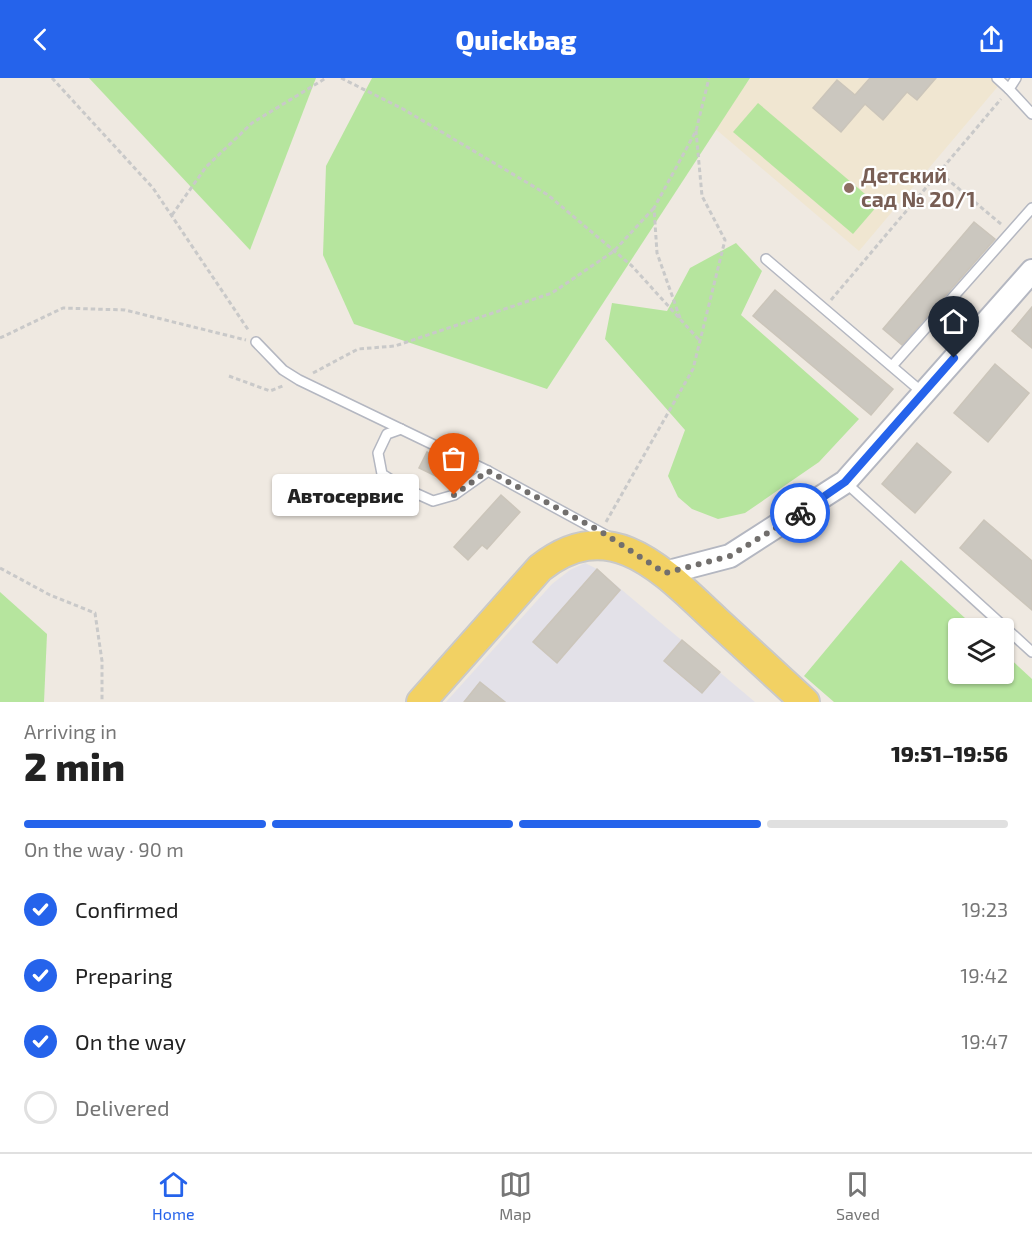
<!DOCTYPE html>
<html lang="en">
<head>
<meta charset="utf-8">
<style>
	:root { --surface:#fff; --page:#f6f6f6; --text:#222; --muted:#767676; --line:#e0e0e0; --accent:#2563eb }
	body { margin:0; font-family:"Exo 2",sans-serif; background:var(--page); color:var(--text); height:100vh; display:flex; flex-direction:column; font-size:22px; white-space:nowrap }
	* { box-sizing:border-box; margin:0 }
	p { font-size:20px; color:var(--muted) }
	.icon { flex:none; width:33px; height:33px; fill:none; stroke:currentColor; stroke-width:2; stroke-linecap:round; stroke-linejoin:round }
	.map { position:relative; height:624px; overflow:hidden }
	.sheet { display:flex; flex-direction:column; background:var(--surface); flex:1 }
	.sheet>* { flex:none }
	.fabs { position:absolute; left:948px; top:540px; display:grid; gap:12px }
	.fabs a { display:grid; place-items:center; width:66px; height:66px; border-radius:6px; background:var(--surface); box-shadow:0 2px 4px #0004; font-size:30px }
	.pin { position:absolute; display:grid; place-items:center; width:51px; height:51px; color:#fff; margin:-62px -26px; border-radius:50% 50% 50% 0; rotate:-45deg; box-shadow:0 0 6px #0007 }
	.pin .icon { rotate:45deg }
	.courier { position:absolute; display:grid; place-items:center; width:60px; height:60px; margin:-30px; border:4px solid #2563eb; border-radius:50%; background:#fff; color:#222; box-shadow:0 2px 8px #0007 }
	.bubble { position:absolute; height:42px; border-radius:6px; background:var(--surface); box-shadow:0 2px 4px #0004; font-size:20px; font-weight:800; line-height:42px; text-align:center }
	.headline em { font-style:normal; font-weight:800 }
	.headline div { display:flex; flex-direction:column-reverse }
	.headline { display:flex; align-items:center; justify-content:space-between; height:102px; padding:0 24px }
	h1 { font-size:39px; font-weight:800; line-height:45px }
	.bar { display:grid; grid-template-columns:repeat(4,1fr); gap:9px 6px; align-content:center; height:72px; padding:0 24px }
	.bar i { height:8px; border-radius:4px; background:var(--line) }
	.bar .active { background:var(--accent) }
	.bar p { grid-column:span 4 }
	ol { padding:0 24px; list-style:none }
	li { display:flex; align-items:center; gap:18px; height:66px }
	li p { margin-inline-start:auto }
	li .icon { padding:6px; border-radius:50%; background:var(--accent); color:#fff; stroke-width:4 }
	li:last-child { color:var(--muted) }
	li i { width:33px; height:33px; border:3px solid var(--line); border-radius:50% }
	header { display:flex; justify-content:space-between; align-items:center; height:78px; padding:0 24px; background:var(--accent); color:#fff; font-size:27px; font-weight:800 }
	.dock { display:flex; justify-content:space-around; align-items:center; height:84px; border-top:2px solid var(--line); background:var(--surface); font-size:16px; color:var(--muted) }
	.dock a { display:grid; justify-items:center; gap:3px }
	.dock .active { color:var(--accent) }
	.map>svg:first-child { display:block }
</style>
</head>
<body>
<header><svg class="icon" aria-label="back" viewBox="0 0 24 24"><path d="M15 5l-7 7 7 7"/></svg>Quickbag<svg class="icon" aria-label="share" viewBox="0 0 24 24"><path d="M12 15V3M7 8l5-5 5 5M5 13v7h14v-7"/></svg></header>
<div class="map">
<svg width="1032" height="624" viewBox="0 0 1032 624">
	<rect width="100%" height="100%" fill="#efe9e1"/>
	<!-- industrial -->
	<polygon fill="#e3e1e8" points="585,485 597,491 755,624 446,624 552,506 570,492"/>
	<!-- education -->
	<polygon fill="#f0e6d1" points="751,0 1005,0 859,173 712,48"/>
	<!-- green -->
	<g fill="#b6e59e">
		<polygon points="89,0 316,0 250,172"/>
		<polygon points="372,0 750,0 547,311 354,246 323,177 326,88"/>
		<polygon points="758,25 878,127 853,156 733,54"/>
		<polygon points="736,165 762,193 741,237 859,341 819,384 745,435 718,441 692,431 678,419 668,398 685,352 605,261 612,225 667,233 690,190"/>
		<polygon points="901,482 976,550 958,550 958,596 1004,596 1004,575 1032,601 1032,624 834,624 804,598"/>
		<polygon points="0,514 47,556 44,624 0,624"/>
	</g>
	<!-- building -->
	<g fill="#cbc7bf" stroke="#cbc5ba" stroke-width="1.5">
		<polygon points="870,0 936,0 917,22 907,14 883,42 865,26 841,54 813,30 837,2 855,17"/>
		<polygon points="974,144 995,161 902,267 883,251"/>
		<polygon points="775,212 893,311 871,337 753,238"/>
		<polygon points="1032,229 1032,270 1012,253"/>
		<polygon points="995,286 1029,315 988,364 954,335"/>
		<polygon points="917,365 951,394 915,435 882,406"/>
		<polygon points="427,374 464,391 456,408 419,390"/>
		<polygon points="501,417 520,434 487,471 482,467 468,482 454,469"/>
		<polygon points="984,442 1032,483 1032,532 960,470"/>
		<polygon points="597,491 620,512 557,585 533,564"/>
		<polygon points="682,562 720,594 702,615 664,583"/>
		<polygon points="480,604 505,624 464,624"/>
	</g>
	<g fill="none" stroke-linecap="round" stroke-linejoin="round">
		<defs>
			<g id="service">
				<polyline points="997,0 1009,11"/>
				<polyline points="1016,0 1009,11 1032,36"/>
				<polyline points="766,181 923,315"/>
				<polyline points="256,264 283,292 299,302 488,393 611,460"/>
				<polyline points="892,288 1032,130"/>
				<polyline points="401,351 387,356 378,375 382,396 404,410 433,423 454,417 488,393"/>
				<polyline points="845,404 1032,574"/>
			</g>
			<polyline id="tertiary" points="665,495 730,478 845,404 1032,193"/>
			<path id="primary" d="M421 624 540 490C612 433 665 495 717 543 746 570 776 597 805 624"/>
		</defs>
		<!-- service casing -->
		<use href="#service" stroke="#b4b7c1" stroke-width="12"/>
		<!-- tertiary casing -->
		<use href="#tertiary" stroke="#b4b7c1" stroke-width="26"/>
		<!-- primary casing -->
		<use href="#primary" stroke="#c9c9c9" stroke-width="32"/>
		<!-- path -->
		<g stroke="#c9c9c9" stroke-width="3" stroke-dasharray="4.5 3" stroke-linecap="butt">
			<polyline points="52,0 153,110 249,253"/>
			<polyline points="341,0 403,31 548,117 632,188 700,263"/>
			<polyline points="940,95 1001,146"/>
			<polyline points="172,137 206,89 252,45 326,0"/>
			<polyline points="831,222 1001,21"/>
			<polyline points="680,240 657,175 654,130 696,53 709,0"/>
			<polyline points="0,260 63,230 125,232 246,262"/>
			<polyline points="313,295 358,271 395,268 552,215 614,173 654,130"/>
			<polyline points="229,298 270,313 285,307"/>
			<polyline points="606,444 693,291 725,162 702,118 696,53"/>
			<polyline points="0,490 50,517 95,535 102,583 102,624"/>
		</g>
		<!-- service -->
		<use href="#service" stroke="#fff" stroke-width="9"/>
		<!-- tertiary -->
		<use href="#tertiary" stroke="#fff" stroke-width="22"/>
		<!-- primary -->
		<use href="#primary" stroke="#f2d163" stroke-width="28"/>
	</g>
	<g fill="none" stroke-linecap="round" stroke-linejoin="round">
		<!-- done -->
		<polyline stroke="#726f6d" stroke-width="6" stroke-dasharray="0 10.8" points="454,417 488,393 600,453 665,495 730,478 800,435"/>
		<!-- route -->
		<polyline stroke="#2563eb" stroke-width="8" points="800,435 845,404 954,280"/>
	</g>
	<!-- markers -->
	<circle fill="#8d6e63" stroke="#fff" stroke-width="2" cx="849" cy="110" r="6"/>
	<g text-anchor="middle" stroke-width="4.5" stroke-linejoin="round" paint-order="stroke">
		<!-- education labels -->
		<g font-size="21" font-weight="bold" fill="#785e54" stroke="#fff" text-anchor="start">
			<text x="861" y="105">Детский<tspan x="861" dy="24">сад № 20/1</tspan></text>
		</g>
	</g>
</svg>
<div class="fabs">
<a><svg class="icon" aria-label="layers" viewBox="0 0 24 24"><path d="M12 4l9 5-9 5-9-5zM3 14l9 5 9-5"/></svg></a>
</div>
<div class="pin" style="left:454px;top:417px;background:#ea580c"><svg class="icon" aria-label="bag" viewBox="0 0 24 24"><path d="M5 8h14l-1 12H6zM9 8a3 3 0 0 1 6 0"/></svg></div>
<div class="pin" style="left:954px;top:280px;background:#1f2937"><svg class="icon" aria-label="home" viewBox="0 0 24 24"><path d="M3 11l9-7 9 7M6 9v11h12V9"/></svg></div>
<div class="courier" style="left:800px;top:435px"><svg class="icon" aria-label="bike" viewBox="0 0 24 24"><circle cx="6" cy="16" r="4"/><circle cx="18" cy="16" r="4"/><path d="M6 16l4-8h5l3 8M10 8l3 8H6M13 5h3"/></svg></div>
<div class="bubble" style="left:272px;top:396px;width:147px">Автосервис</div>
</div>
<section class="sheet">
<div class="headline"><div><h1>2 min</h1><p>Arriving in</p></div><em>19:51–19:56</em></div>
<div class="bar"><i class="active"></i><i class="active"></i><i class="active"></i><i></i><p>On the way · 90 m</p></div>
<ol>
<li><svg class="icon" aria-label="check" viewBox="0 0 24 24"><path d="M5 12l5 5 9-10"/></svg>Confirmed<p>19:23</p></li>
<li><svg class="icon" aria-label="check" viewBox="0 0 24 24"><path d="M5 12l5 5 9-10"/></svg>Preparing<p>19:42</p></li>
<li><svg class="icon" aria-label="check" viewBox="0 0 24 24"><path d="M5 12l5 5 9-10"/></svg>On the way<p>19:47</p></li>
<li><i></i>Delivered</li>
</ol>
</section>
<nav class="dock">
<a class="active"><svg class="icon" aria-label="home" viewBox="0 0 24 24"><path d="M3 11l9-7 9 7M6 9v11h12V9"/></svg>Home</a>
<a><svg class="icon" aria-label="map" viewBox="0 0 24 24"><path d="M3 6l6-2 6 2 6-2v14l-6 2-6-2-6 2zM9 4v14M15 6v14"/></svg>Map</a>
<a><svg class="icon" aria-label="saved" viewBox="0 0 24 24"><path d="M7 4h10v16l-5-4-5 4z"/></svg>Saved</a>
</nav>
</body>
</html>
